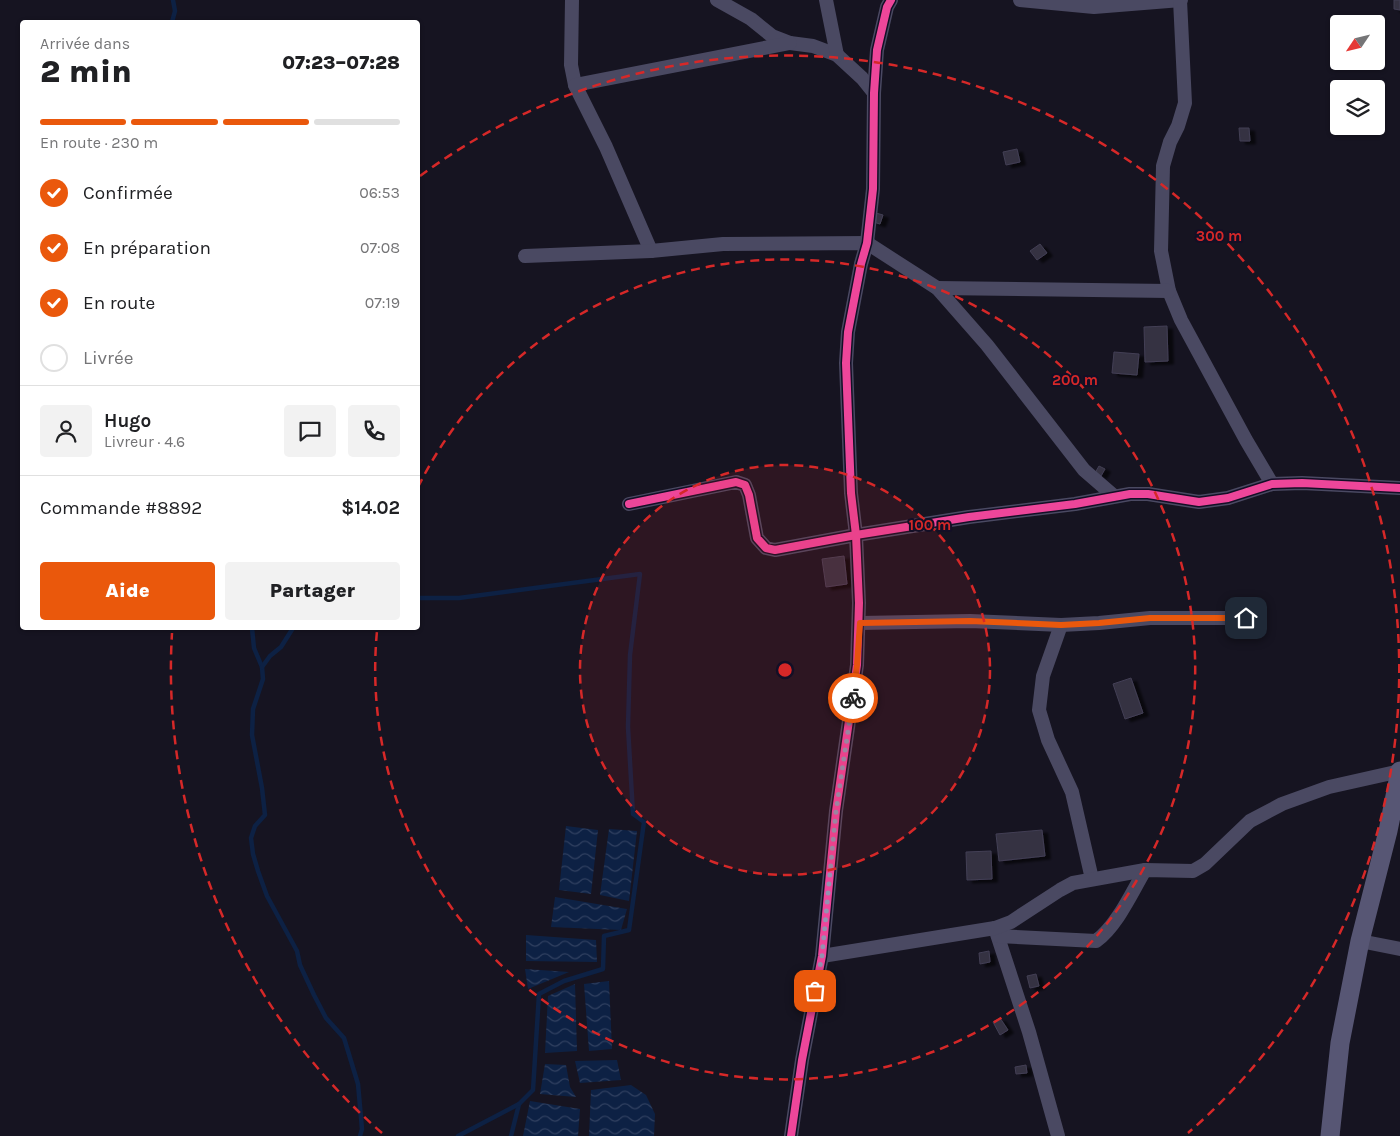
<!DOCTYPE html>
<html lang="fr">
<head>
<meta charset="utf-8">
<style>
	:root { --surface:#fff; --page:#f2f2f2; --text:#202124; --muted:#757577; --line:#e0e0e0; --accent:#ea580c }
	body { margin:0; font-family:Karla,sans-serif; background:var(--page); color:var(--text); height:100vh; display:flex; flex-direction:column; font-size:19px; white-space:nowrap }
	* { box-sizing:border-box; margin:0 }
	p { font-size:16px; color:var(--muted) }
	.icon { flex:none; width:28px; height:28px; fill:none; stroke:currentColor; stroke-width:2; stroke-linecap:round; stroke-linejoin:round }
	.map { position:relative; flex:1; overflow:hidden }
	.side { position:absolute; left:20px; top:20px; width:400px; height:610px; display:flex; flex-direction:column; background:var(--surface); border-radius:5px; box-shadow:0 1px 4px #0004 }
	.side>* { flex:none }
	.needle { width:32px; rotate:235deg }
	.tools { position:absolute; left:1330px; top:15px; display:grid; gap:10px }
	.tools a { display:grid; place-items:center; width:55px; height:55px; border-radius:5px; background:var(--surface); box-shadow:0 1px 4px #0004; font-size:25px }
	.pin { position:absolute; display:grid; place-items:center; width:42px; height:42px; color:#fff; margin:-21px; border-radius:10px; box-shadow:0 2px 8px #0006 }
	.courier { position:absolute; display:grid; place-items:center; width:50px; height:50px; margin:-25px; border:4px solid #ea580c; border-radius:50%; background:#fff; color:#222; box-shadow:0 1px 6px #0007 }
	.head em { font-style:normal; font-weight:800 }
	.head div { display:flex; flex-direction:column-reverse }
	.head { display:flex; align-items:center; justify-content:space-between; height:85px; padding:0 20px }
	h1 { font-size:32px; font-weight:800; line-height:38px }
	.bar { display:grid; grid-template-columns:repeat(4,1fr); gap:8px 5px; align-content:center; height:60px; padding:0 20px }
	.bar i { height:6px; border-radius:4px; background:var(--line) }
	.bar .on { background:var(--accent) }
	.bar p { grid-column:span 4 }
	.line { display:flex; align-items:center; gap:12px; padding:0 20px; border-top:1px solid var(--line) }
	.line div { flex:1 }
	.round { display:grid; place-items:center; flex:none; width:52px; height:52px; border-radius:5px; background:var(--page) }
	ol { padding:0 20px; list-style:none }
	li { display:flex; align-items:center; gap:15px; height:55px }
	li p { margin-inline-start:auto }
	li .icon { padding:5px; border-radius:50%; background:var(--accent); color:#fff; stroke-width:4 }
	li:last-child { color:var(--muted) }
	li i { width:28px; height:28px; border:2px solid var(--line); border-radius:50% }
	.button { display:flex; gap:10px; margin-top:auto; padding:10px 20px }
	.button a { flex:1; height:58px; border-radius:5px; background:var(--accent); color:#fff; font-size:20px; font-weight:800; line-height:58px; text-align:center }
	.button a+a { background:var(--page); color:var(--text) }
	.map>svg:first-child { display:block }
</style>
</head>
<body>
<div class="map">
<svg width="1400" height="1136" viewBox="0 0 1400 1136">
	<defs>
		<pattern id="water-waves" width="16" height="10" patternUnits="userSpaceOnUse" patternTransform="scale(1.25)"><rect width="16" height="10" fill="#0d2144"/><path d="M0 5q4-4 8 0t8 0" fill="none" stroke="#304060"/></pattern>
		<filter id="shadow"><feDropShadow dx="5.5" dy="3" stdDeviation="1" flood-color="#0009"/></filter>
	</defs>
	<rect width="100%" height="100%" fill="#161421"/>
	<!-- water -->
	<g fill="url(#water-waves)">
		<polygon points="566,826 598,830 591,894 559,890"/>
		<polygon points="609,829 637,831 629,901 600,895"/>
		<polygon points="555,897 627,909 621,930 551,927"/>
		<polygon points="526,935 596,940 597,962 526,961"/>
		<polygon points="525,969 569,972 528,989"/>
		<polygon points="609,981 612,1049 589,1051 584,984"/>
		<polygon points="575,984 577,1051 545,1053 548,996"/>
		<polygon points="617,1060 621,1080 580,1083 575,1061"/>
		<polygon points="545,1064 566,1065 570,1087 576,1097 540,1094"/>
		<polygon points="631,1085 646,1095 655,1114 654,1136 589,1136 591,1090"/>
		<polygon points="530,1101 580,1109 578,1136 523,1136"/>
	</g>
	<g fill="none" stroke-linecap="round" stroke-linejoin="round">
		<!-- stream -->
		<g stroke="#0d2144" stroke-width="4.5">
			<polyline points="172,22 175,11 173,0"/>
			<polyline points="418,598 459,598 640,574 630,655 628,727 633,814 644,822 629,930 604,936 603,969 564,981 539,994 533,1090 519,1104 511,1136"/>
			<polyline points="252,628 254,648 262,667 263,679 253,709 252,735 262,788 265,815 255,826 251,838 253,854 258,871 267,896 297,951 300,965 314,995 326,1018 344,1038 358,1084 362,1129 360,1136"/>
			<polyline points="262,667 270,656 281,647 293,628"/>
			<polyline points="458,1136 519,1104"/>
		</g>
	</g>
	<!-- building -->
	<g fill="#343243" stroke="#433f54" filter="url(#shadow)">
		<polygon points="1394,0 1400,0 1400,10 1394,9"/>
		<polygon points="1239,128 1249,128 1250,141 1240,141"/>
		<polygon points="1017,149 1020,162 1006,165 1003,152"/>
		<polygon points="876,213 883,215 880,224 873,222"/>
		<polygon points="1040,244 1047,253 1037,260 1030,251"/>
		<polygon points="1167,326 1168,361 1145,362 1144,327"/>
		<polygon points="1114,352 1139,354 1137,375 1112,373"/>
		<polygon points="1099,466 1105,469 1101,476 1095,473"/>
		<polygon points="844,556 847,584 826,587 822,559"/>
		<polygon points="1131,678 1143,713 1125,719 1113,684"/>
		<polygon points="1042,830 1045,856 999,861 996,834"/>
		<polygon points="991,851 992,879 967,880 966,852"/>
		<polygon points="989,951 990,962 980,964 979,953"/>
		<polygon points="1036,974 1039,986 1030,988 1027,976"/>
		<polygon points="1000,1018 1008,1030 1000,1035 993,1022"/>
		<polygon points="1026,1065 1027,1073 1016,1074 1015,1067"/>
	</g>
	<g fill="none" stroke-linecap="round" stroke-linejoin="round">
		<!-- street -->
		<g stroke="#4a4962" stroke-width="14">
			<polyline points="572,0 571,65 575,85 606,147 651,251"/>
			<polyline points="717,0 751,19 772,36 790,43 813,46 837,55 862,78 874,93"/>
			<polyline points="826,0 837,55"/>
			<polyline points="1020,0 1094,7 1181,0"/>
			<polyline points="1180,0 1185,103 1178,126 1170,142 1163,166 1161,251 1169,291 1181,320 1246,440 1272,484"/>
			<polyline points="575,85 790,43"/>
			<polyline points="525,256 651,251 723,244 867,243 937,288 987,345 1084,470 1114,496"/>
			<polyline points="937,288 1169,291"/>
			<polyline points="629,504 736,482 745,485 749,495 757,538 766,548 775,550 856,535 969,517 1075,504 1130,494 1148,494 1199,502 1228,498 1272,484 1302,483 1400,488"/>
			<polyline points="860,623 970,621 1061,625 1099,623 1150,618 1246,618"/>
			<polyline points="1061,625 1043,676 1039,710 1048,740 1072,792 1092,879"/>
			<polyline points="995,928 1029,1032 1058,1136"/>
			<path d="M998 936 1096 941C1117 926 1132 892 1145 870"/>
			<polyline points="1360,941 1400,949"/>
			<polyline points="822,956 995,928 1011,922 1060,890 1073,883 1145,870 1193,871 1205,864 1250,821 1282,804 1329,787 1400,771"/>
			<polyline points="791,1136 802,1060 822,956 836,811 857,665 859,603 856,535 851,493 846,363 848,332 861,264 867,243 873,189 874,93 877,50 887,7 891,0"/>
		</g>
		<!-- secondary -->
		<polyline stroke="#575674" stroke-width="19" points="1330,1136 1340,1043 1360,941 1388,831 1400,771"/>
		<defs>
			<g id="cycleway">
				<polyline points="629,504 736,482 745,485 749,495 757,538 766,548 775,550 856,535 969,517 1075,504 1130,494 1148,494 1199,502 1228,498 1272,484 1302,483 1400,488"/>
				<polyline points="791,1136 802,1060 822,956 836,811 857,665 859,603 856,535 851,493 846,363 848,332 861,264 867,243 873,189 874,93 877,50 887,7 891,0"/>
			</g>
		</defs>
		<!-- cycleway casing -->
		<use href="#cycleway" stroke="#130f26" stroke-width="11"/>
		<!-- cycleway -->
		<use href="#cycleway" stroke="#ed469a" stroke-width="8"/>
	</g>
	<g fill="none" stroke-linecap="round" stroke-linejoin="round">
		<!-- done -->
		<polyline stroke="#9591b1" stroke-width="5" stroke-dasharray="0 9" points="815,991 822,956 836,811 853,698"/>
		<!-- route -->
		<polyline stroke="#ea580c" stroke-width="6" points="853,698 857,665 860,623 970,621 1061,625 1099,623 1150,618 1246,618"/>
	</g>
	<!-- distance rings -->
	<circle cx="785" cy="670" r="205" fill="#d62828" fill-opacity=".12"/>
	<g fill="none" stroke="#d62828" stroke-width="2.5" stroke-dasharray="9 6">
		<circle cx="785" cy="670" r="205"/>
		<path d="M418 487A410 410 0 1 1 377 631"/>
		<path d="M382 1133A614 614 0 0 1 172 633M420 176A614 614 0 0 1 1188 1133"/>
	</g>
	<circle cx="785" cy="670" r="8" fill="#d62828" stroke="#130f26" stroke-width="2.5"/>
	<g font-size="15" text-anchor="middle" font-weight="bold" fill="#d62828" stroke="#130f26" stroke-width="4" stroke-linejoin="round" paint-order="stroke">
		<text x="1219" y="241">300 m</text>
		<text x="1075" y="385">200 m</text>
		<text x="930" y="530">100 m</text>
	</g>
</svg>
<div class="tools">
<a><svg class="needle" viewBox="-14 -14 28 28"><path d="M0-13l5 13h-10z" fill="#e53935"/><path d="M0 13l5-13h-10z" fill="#757577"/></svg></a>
<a><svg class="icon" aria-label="layers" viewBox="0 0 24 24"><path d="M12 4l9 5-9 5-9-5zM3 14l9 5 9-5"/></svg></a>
</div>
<div class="pin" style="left:815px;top:991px;background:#ea580c"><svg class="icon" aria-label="bag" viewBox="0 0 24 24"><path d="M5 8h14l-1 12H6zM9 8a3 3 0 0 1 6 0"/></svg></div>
<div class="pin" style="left:1246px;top:618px;background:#1f2937"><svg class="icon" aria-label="home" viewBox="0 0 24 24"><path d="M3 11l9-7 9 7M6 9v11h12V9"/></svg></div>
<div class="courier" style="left:853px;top:698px"><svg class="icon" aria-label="bike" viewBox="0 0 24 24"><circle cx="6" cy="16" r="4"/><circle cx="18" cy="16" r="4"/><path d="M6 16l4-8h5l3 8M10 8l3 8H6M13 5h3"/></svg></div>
<section class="side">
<div class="head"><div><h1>2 min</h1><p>Arrivée dans</p></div><em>07:23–07:28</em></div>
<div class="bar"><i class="on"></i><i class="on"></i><i class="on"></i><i></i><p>En route · 230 m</p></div>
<ol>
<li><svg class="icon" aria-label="check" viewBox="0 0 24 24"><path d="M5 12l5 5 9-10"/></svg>Confirmée<p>06:53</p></li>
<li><svg class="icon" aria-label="check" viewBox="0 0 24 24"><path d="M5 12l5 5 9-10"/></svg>En préparation<p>07:08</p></li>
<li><svg class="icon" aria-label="check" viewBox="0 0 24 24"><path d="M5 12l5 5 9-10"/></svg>En route<p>07:19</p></li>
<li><i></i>Livrée</li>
</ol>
<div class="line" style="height:90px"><a class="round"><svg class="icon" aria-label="person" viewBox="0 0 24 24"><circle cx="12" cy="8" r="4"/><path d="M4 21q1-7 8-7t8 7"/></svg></a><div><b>Hugo</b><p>Livreur · 4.6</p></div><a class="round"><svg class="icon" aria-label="chat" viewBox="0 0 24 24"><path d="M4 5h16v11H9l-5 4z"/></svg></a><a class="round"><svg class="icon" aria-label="phone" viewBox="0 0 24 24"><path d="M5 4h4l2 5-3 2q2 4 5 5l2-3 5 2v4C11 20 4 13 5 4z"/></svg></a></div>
<div class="line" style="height:65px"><div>Commande #8892</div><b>$14.02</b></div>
<div class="button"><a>Aide</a><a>Partager</a></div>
</section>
</div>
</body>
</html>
